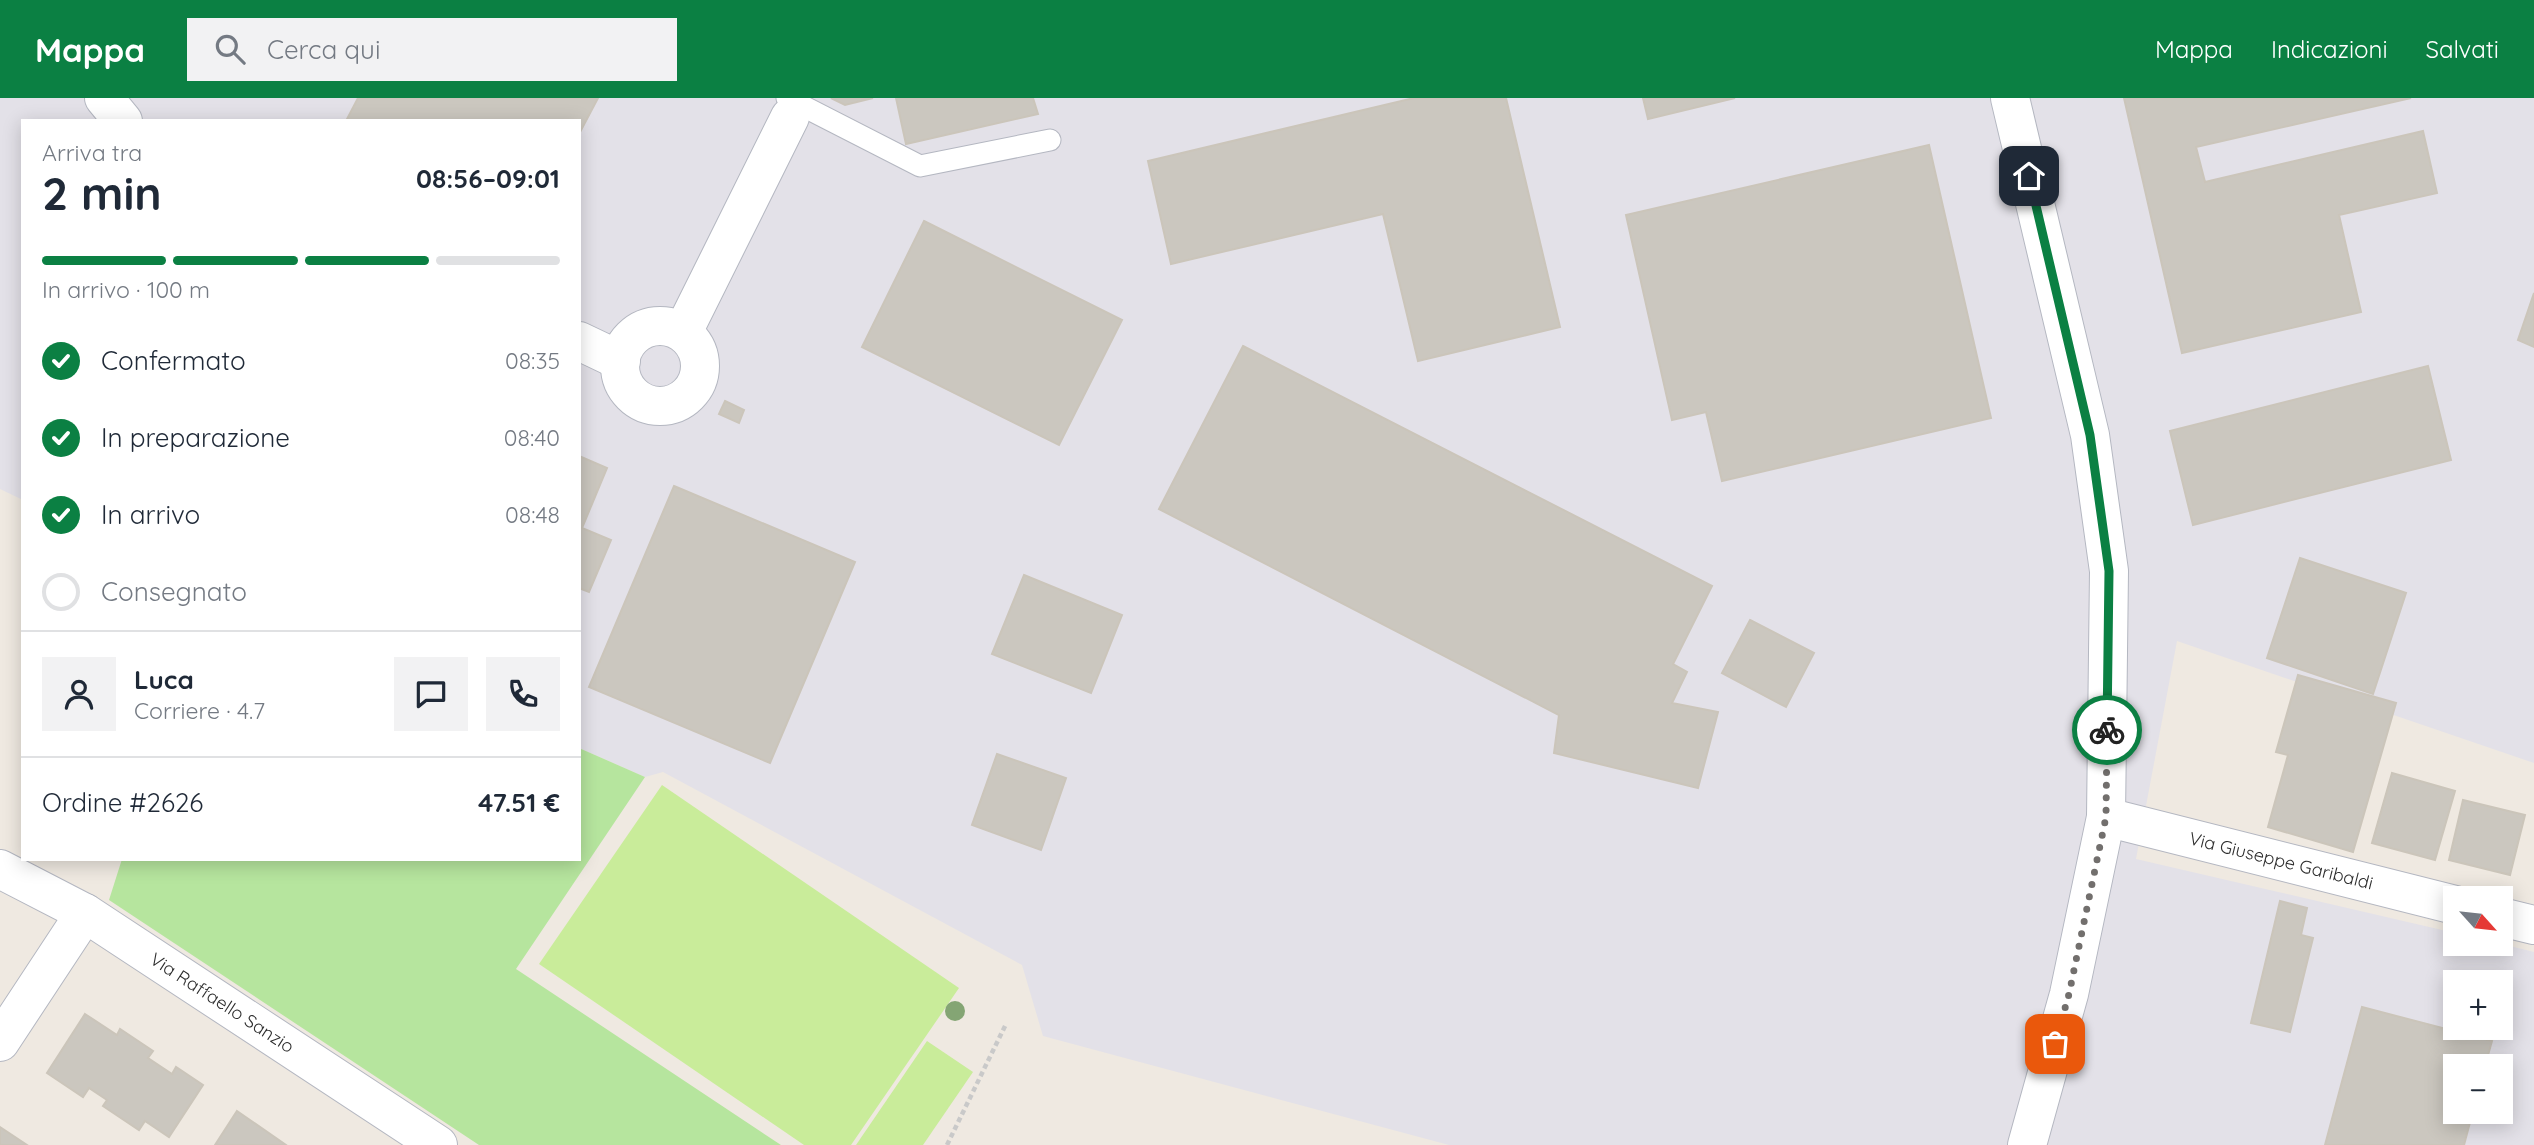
<!DOCTYPE html>
<html lang="it">
<head>
<meta charset="utf-8">
<style>
	:root { --surface:#fff; --page:#f2f2f3; --text:#1f2937; --muted:#747a83; --line:#e0e1e3; --accent:#0b8043 }
	body { margin:0; font-family:Quicksand,sans-serif; background:var(--page); color:var(--text); height:100vh; display:flex; flex-direction:column; font-size:26px; white-space:nowrap }
	* { box-sizing:border-box; margin:0 }
	p { font-size:23px; color:var(--muted) }
	.icon { flex:none; width:38px; height:38px; fill:none; stroke:currentColor; stroke-width:2; stroke-linecap:round; stroke-linejoin:round }
	.map { position:relative; flex:1; overflow:hidden }
	.details { position:absolute; left:21px; top:21px; width:560px; height:742px; display:flex; flex-direction:column; background:var(--surface); border-radius:0px; box-shadow:0 4px 18px #0003 }
	.details>* { flex:none }
	.needle { width:46px; rotate:117deg }
	.controls { position:absolute; left:2443px; top:788px; display:grid; gap:14px }
	.controls a { display:grid; place-items:center; width:70px; height:70px; border-radius:0px; background:var(--surface); box-shadow:0 4px 18px #0003; font-size:35px }
	.pin { position:absolute; display:grid; place-items:center; width:60px; height:60px; color:#fff; margin:-30px; border-radius:14px; box-shadow:0 4px 10px #0006 }
	.courier { position:absolute; display:grid; place-items:center; width:70px; height:70px; margin:-35px; border:5px solid #0b8043; border-radius:50%; background:#fff; color:#222; box-shadow:0 2px 9px #0007 }
	.headline em { font-style:normal; font-weight:700 }
	.headline div { display:flex; flex-direction:column-reverse }
	.headline { display:flex; align-items:center; justify-content:space-between; height:119px; padding:0 21px }
	h1 { font-size:46px; font-weight:700; line-height:52px }
	.bar { display:grid; grid-template-columns:repeat(4,1fr); gap:10px 7px; align-content:center; height:84px; padding:0 21px }
	.bar i { height:9px; border-radius:5px; background:var(--line) }
	.bar .current { background:var(--accent) }
	.bar p { grid-column:span 4 }
	.line { display:flex; align-items:center; gap:18px; padding:0 21px; border-top:2px solid var(--line) }
	.line div { flex:1 }
	.round { display:grid; place-items:center; flex:none; width:74px; height:74px; border-radius:0px; background:var(--page) }
	ol { padding:0 21px; list-style:none }
	li { display:flex; align-items:center; gap:21px; height:77px }
	li p { margin-inline-start:auto }
	li .icon { padding:7px; border-radius:50%; background:var(--accent); color:#fff; stroke-width:4 }
	li:last-child { color:var(--muted) }
	li i { width:38px; height:38px; border:4px solid var(--line); border-radius:50% }
	header { display:flex; align-items:center; gap:42px; box-sizing:border-box; height:98px; padding:0 35px; background:var(--accent); color:#fff }
	header strong { font-size:33px }
	nav { display:flex; gap:38px; margin-inline-start:auto; font-size:24px }
	.search { width:490px; height:63px; background:var(--page); display:flex; align-items:center; gap:18px; box-sizing:border-box; padding:0 24px; border-radius:0px; color:var(--muted); font-size:26px }
	.map>svg:first-child { display:block }
</style>
</head>
<body>
<header>
<strong>Mappa</strong>
<div class="search"><svg class="icon" aria-label="search" viewBox="0 0 24 24"><circle cx="10" cy="10" r="6"/><path d="M15 15l6 6"/></svg>Cerca qui</div>
<nav><a>Mappa</a><a>Indicazioni</a><a>Salvati</a></nav>
</header>
<div class="map">
<svg width="2534" height="1047" viewBox="0 0 2534 1047">
	<rect width="100%" height="100%" fill="#efe9e1"/>
	<!-- industrial -->
	<path fill="#e3e1e8" fill-rule="evenodd" d="M0 0H2534V665L2177 543 2136 761 2455 835V845H2498L2534 854V1047H1449L1043 938 1022 867 663 674 645 679 579 650V23H23V402L0 391ZM2455 884H2501V929H2455ZM2455 968H2501V1013H2455Z"/>
	<!-- green -->
	<polygon fill="#b6e59e" points="579,650 645,679 516,871 781,1047 479,1047 109,802 122,761 579,761"/>
	<!-- pitch -->
	<g fill="#c9ec9a">
		<polygon points="662,687 959,890 851,1047 804,1047 539,866"/>
		<polygon points="927,943 973,974 923,1047 856,1047"/>
	</g>
	<!-- building -->
	<g fill="#cbc7bf" stroke="#cbc5ba" stroke-width="2">
		<polygon points="358,0 598,0 579,36 579,23 346,23"/>
		<polygon points="831,0 873,0 845,7"/>
		<polygon points="896,0 1033,0 1038,16 906,46"/>
		<polygon points="1414,0 1506,0 1560,229 1418,263 1383,116 1171,166 1148,63"/>
		<polygon points="1643,0 1735,0 1648,21"/>
		<polygon points="2124,0 2411,0 2196,49 2205,84 2423,33 2437,95 2339,117 2361,214 2182,255"/>
		<polygon points="1929,47 1991,320 1722,383 1706,314 1672,322 1626,117"/>
		<polygon points="924,123 1122,222 1059,347 862,249"/>
		<polygon points="2534,195 2534,249 2518,242"/>
		<polygon points="1243,248 1712,488 1673,566 1687,574 1672,605 1718,614 1698,690 1554,655 1559,617 1159,411"/>
		<polygon points="2428,268 2451,362 2193,427 2170,333"/>
		<polygon points="725,303 744,312 739,325 719,316"/>
		<polygon points="579,358 607,370 582,430 611,442 589,494 579,490"/>
		<polygon points="674,388 855,464 770,665 589,589"/>
		<polygon points="2300,460 2406,495 2373,596 2267,560"/>
		<polygon points="1024,477 1122,517 1091,595 992,556"/>
		<polygon points="1750,522 1814,555 1786,609 1722,575"/>
		<polygon points="2298,577 2396,605 2353,754 2268,729 2288,657 2276,654"/>
		<polygon points="997,656 1066,680 1041,752 972,727"/>
		<polygon points="2392,675 2455,693 2435,762 2372,745"/>
		<polygon points="2463,702 2525,717 2510,777 2449,762"/>
		<polygon points="2280,803 2307,810 2301,837 2313,840 2290,934 2251,925"/>
		<polygon points="2362,909 2492,943 2485,968 2455,968 2455,1013 2473,1013 2464,1047 2325,1047"/>
		<polygon points="85,916 117,937 120,931 153,953 148,960 172,976 176,969 203,987 169,1039 145,1023 139,1032 103,1008 107,1002 89,990 83,999 47,975"/>
		<polygon points="237,1013 286,1047 215,1047"/>
		<polygon points="0,1029 27,1047 0,1047"/>
	</g>
	<g fill="none" stroke-linecap="round" stroke-linejoin="round">
		<defs>
			<polyline id="service" points="787,0 920,68 1050,42"/>
			<g id="minor">
				<polyline points="104,0 123,23"/>
				<polyline points="2010,0 2090,337 2109,473 2106,719 2069,896 2027,1047"/>
				<circle cx="660" cy="268" r="40"/>
				<polyline points="683,234 790,19"/>
				<polyline points="579,243 621,263"/>
				<polyline points="2106,719 2455,807"/>
				<polyline points="0,771 85,815 438,1047"/>
				<polyline points="2501,819 2534,827"/>
				<polyline points="0,944 85,815"/>
			</g>
		</defs>
		<!-- service casing -->
		<use href="#service" stroke="#b4b7c1" stroke-width="23"/>
		<!-- minor casing -->
		<use href="#minor" stroke="#b4b7c1" stroke-width="40"/>
		<!-- path -->
		<polyline stroke="#c9c9c9" stroke-width="4.5" stroke-dasharray="5 3.5" stroke-linecap="butt" points="947,1047 1006,926"/>
		<!-- service -->
		<use href="#service" stroke="#fff" stroke-width="21"/>
		<!-- minor -->
		<use href="#minor" stroke="#fff" stroke-width="38"/>
	</g>
	<!-- trees -->
	<circle fill="#84a574" cx="955" cy="913" r="10"/>
	<g fill="none" stroke-linecap="round" stroke-linejoin="round">
		<!-- done -->
		<polyline stroke="#726f6d" stroke-width="7" stroke-dasharray="0 12.6" points="2055,946 2069,896 2106,719 2107,632"/>
		<!-- route -->
		<polyline stroke="#0b8043" stroke-width="9" points="2029,78 2090,337 2109,473 2107,632"/>
	</g>
	<g text-anchor="middle" stroke-width="7" stroke-linejoin="round" paint-order="stroke">
		<!-- street labels -->
		<g font-size="18" fill="#2e2e2e" stroke="#fff">
			<text transform="translate(2281 763) rotate(14)" y="6">Via Giuseppe Garibaldi</text>
			<text transform="translate(222 905) rotate(33)" y="6">Via Raffaello Sanzio</text>
		</g>
	</g>
</svg>
<div class="controls">
<a><svg class="needle" viewBox="-14 -14 28 28"><path d="M0-13l5 13h-10z" fill="#e53935"/><path d="M0 13l5-13h-10z" fill="#747a83"/></svg></a>
<a>+</a>
<a>−</a>
</div>
<div class="pin" style="left:2055px;top:946px;background:#ea580c"><svg class="icon" aria-label="bag" viewBox="0 0 24 24"><path d="M5 8h14l-1 12H6zM9 8a3 3 0 0 1 6 0"/></svg></div>
<div class="pin" style="left:2029px;top:78px;background:#1f2937"><svg class="icon" aria-label="home" viewBox="0 0 24 24"><path d="M3 11l9-7 9 7M6 9v11h12V9"/></svg></div>
<div class="courier" style="left:2107px;top:632px"><svg class="icon" aria-label="bike" viewBox="0 0 24 24"><circle cx="6" cy="16" r="4"/><circle cx="18" cy="16" r="4"/><path d="M6 16l4-8h5l3 8M10 8l3 8H6M13 5h3"/></svg></div>
<section class="details">
<div class="headline"><div><h1>2 min</h1><p>Arriva tra</p></div><em>08:56–09:01</em></div>
<div class="bar"><i class="current"></i><i class="current"></i><i class="current"></i><i></i><p>In arrivo · 100 m</p></div>
<ol>
<li><svg class="icon" aria-label="check" viewBox="0 0 24 24"><path d="M5 12l5 5 9-10"/></svg>Confermato<p>08:35</p></li>
<li><svg class="icon" aria-label="check" viewBox="0 0 24 24"><path d="M5 12l5 5 9-10"/></svg>In preparazione<p>08:40</p></li>
<li><svg class="icon" aria-label="check" viewBox="0 0 24 24"><path d="M5 12l5 5 9-10"/></svg>In arrivo<p>08:48</p></li>
<li><i></i>Consegnato</li>
</ol>
<div class="line" style="height:126px"><a class="round"><svg class="icon" aria-label="person" viewBox="0 0 24 24"><circle cx="12" cy="8" r="4"/><path d="M4 21q1-7 8-7t8 7"/></svg></a><div><b>Luca</b><p>Corriere · 4.7</p></div><a class="round"><svg class="icon" aria-label="chat" viewBox="0 0 24 24"><path d="M4 5h16v11H9l-5 4z"/></svg></a><a class="round"><svg class="icon" aria-label="phone" viewBox="0 0 24 24"><path d="M5 4h4l2 5-3 2q2 4 5 5l2-3 5 2v4C11 20 4 13 5 4z"/></svg></a></div>
<div class="line" style="height:91px"><div>Ordine #2626</div><b>47.51 €</b></div>
</section>
</div>
</body>
</html>
